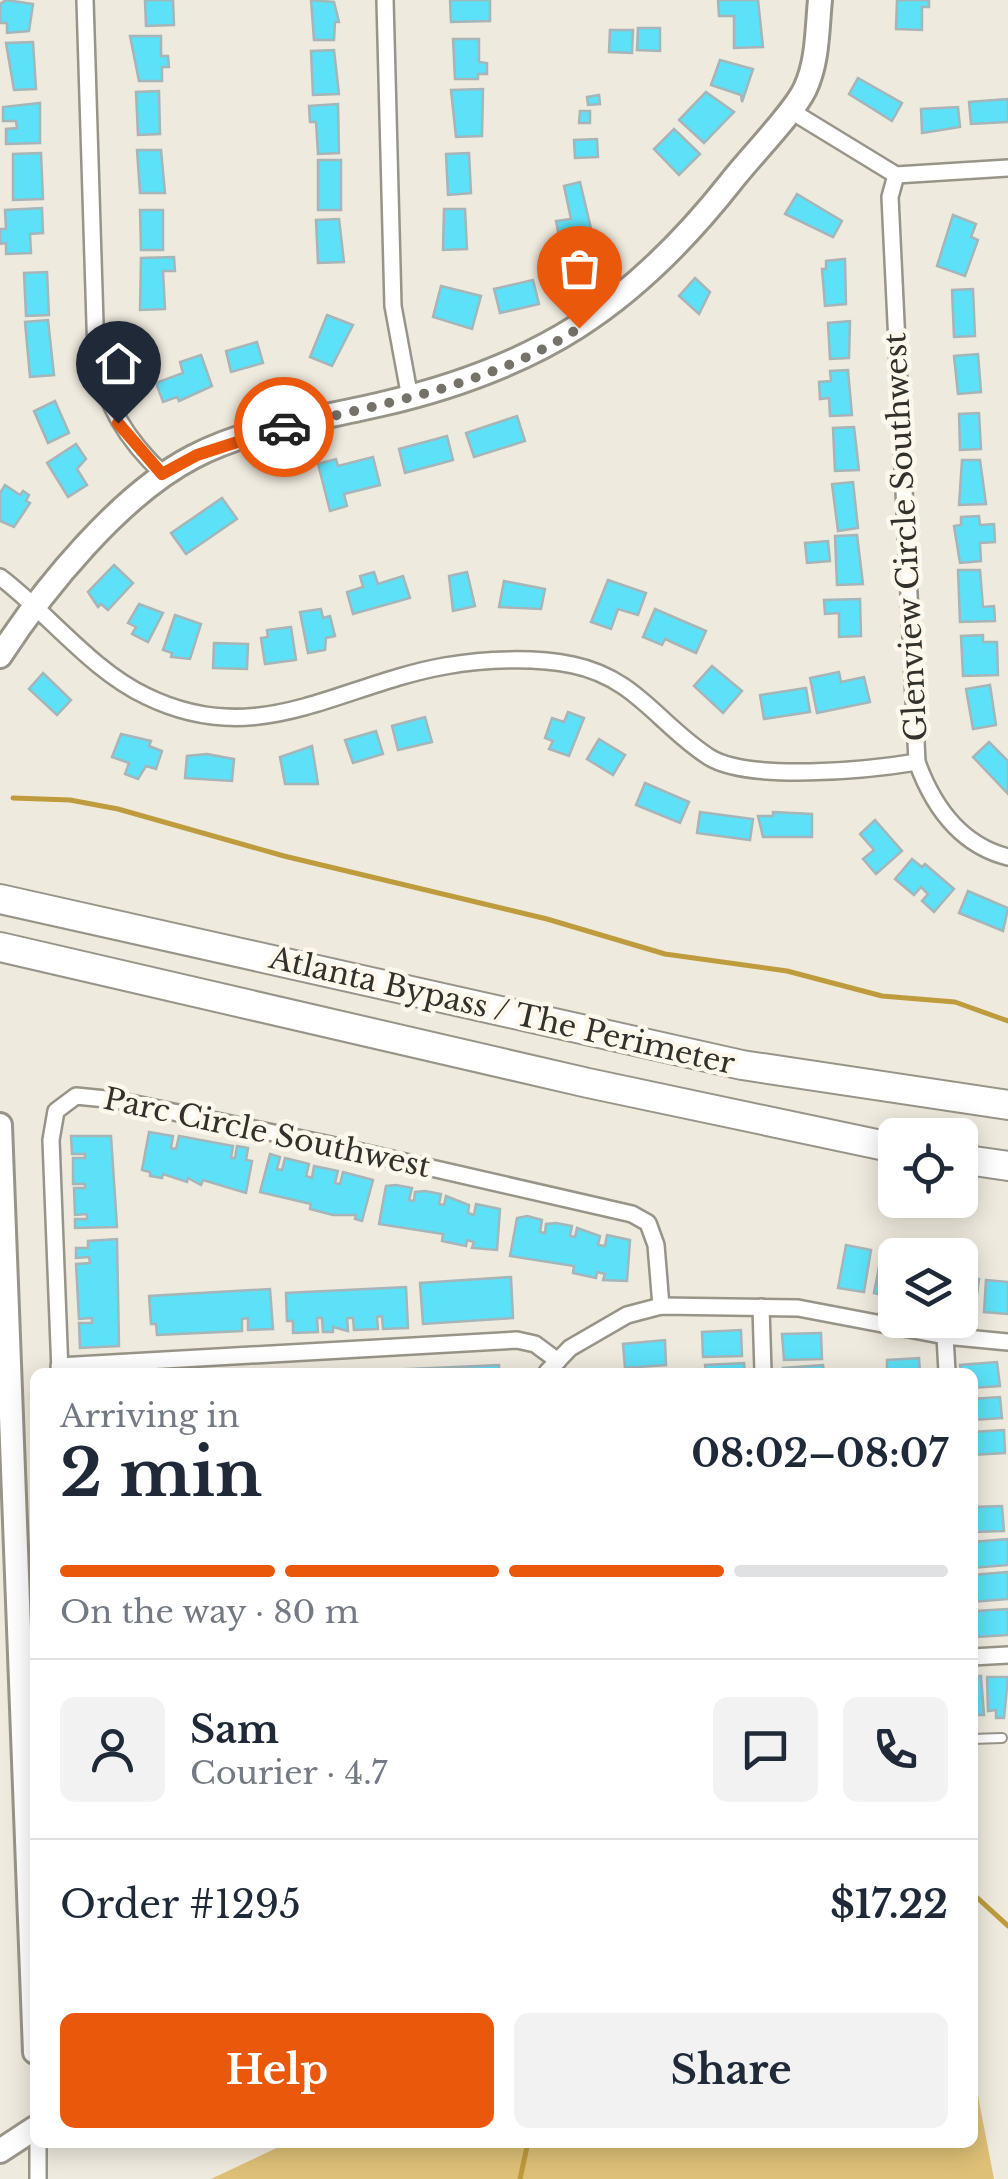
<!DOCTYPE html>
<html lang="en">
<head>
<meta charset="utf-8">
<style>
	:root { --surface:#fff; --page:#f2f2f3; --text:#1f2937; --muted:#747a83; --line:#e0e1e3; --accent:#ea580c }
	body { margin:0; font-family:"Libre Baskerville",serif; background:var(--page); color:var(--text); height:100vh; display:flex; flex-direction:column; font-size:38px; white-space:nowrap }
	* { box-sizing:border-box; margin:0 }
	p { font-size:32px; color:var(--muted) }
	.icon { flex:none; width:55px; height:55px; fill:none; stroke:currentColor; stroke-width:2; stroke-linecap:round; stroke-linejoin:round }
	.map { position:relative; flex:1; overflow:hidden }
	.details { position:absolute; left:30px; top:1368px; width:948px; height:780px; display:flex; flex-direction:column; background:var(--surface); border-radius:15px; box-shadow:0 5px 25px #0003 }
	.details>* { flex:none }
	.tools { position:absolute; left:878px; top:1118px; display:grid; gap:20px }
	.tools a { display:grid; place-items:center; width:100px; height:100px; border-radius:15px; background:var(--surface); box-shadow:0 5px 25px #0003; font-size:50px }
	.pin { position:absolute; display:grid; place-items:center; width:85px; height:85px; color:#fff; margin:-102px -42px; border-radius:50% 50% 50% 0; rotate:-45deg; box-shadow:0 0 10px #0007 }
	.pin .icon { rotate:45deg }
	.courier { position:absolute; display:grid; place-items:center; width:100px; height:100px; margin:-50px; border:8px solid #ea580c; border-radius:50%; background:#fff; color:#222; box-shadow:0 2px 12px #0007 }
	.summary em { font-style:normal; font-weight:700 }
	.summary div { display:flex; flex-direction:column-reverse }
	.summary { display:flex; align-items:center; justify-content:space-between; height:170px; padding:0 30px }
	h1 { font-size:65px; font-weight:700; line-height:75px }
	.bar { display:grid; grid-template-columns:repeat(4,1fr); gap:15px 10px; align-content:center; height:120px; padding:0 30px }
	.bar i { height:12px; border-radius:8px; background:var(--line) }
	.bar .active { background:var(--accent) }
	.bar p { grid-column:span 4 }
	.line { display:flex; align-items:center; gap:25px; padding:0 30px; border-top:2px solid var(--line) }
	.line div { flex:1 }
	.round { display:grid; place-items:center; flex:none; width:105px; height:105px; border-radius:15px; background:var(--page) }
	.action { display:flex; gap:20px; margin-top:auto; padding:20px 30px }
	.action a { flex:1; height:115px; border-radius:15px; background:var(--accent); color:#fff; font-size:40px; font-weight:700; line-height:115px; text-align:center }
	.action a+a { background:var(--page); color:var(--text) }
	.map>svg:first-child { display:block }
</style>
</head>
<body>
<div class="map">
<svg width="1008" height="2179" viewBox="0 0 1008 2179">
	<rect width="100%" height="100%" fill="#efeade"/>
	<!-- green -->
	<polygon fill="#dec077" points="973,2070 994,2179 211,2179 287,2143 972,2142"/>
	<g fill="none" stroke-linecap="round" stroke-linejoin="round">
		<!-- stream -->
		<g stroke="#be9b3c" stroke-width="5">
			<polyline points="13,798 70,800 118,809 284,856 547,919 665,954 787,971 882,996 955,1002 1008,1021"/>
			<polyline points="972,1893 1008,1926"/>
			<polyline points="520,2179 528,2142"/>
		</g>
	</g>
	<!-- building -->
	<g fill="#5ce1f8" stroke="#a5b5b8" stroke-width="2.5">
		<polygon points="6,0 33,4 29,31 7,33 7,23 0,23 0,4"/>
		<polygon points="145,0 173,0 174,25 146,26"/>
		<polygon points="311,0 334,2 339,22 335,22 334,40 314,40"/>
		<polygon points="450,0 490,0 490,21 451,22"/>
		<polygon points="718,0 758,0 763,47 734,48 734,16 719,16"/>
		<polygon points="897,0 929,0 929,7 922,7 922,30 896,29"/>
		<polygon points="638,28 660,28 660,51 637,50"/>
		<polygon points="610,30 633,30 632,53 609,52"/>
		<polygon points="130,36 161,36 161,56 168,56 169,67 162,67 162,81 139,81"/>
		<polygon points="453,39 479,39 479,62 487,63 487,74 478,74 478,79 455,79"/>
		<polygon points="33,42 36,89 14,90 6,43"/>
		<polygon points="334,50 339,94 313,95 311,51"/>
		<polygon points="720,60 753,69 742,102 741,95 711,85"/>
		<polygon points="858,78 902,103 892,121 849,94"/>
		<polygon points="483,89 482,136 456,137 451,90"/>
		<polygon points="159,91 160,134 138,135 136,92"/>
		<polygon points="706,92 734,112 704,143 679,120"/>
		<polygon points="599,95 600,104 588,105 587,97"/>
		<polygon points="1008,99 1008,122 971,124 969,102"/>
		<polygon points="40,103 40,143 6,144 6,129 17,128 16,121 3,121 3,107"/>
		<polygon points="338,104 339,153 318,154 316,122 310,122 309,106"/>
		<polygon points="958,107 960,127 922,133 921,109"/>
		<polygon points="580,111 590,111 590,123 579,123"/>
		<polygon points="674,129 700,154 679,175 654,149"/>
		<polygon points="597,139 598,157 575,158 574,140"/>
		<polygon points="137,150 161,150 165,193 140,193"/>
		<polygon points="41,153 43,199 13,200 13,154"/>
		<polygon points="469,153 471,193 448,195 446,154"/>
		<rect x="318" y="160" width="23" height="50"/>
		<polygon points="580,182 593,237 576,240 575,233 559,236 556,221 571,219 564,186"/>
		<polygon points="797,194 842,221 833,237 785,214"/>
		<polygon points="42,208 43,233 30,234 31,253 6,254 6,243 0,244 0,229 6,229 5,210"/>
		<polygon points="444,209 465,209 467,249 443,250"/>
		<polygon points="140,210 163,210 163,250 141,250"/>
		<polygon points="953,215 976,224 971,237 978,240 965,276 937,266"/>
		<polygon points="339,219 344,262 318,263 316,220"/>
		<polygon points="174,257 175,271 163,271 165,309 140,310 141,258"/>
		<polygon points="845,259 846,304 825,306 822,269 826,269 826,261"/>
		<polygon points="47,272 49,315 26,316 24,273"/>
		<polygon points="695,278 710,292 699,314 679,296"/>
		<polygon points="533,280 539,304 500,313 494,289"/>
		<polygon points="441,286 481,296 472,329 433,317"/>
		<polygon points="973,289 975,336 954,337 952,290"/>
		<polygon points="327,315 353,325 332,366 310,357"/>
		<polygon points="48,320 54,375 30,377 25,322"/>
		<polygon points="850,321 849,358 830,359 828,323"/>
		<polygon points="257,342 263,363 231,372 226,351"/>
		<polygon points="978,354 981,392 958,394 954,356"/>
		<polygon points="201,355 212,386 179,401 177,397 163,402 156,383 183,373 180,362"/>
		<polygon points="848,370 852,415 830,416 829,398 820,399 819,382 831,381 830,371"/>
		<polygon points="55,401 69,433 48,443 34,411"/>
		<polygon points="979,413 981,449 960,450 959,414"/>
		<polygon points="517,416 525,441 474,457 466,433"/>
		<polygon points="854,427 859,470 835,471 833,428"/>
		<polygon points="447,436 453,460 405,473 399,449"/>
		<polygon points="76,444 86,459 77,469 87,485 68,497 47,463"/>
		<polygon points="373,457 380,485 344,494 347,506 330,511 318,464 336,459 338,466"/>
		<polygon points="962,460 980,460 986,504 959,505"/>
		<polygon points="853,482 858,528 838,531 832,484"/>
		<polygon points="5,485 20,495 23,491 29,495 26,501 30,503 14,527 0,521 0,493"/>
		<polygon points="222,498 237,519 186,554 171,533"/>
		<polygon points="979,516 980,525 994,524 995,542 980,543 981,561 960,563 954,526 961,525 961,517"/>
		<polygon points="857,535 863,584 837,585 835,536"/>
		<polygon points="828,541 830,561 807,563 805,543"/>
		<polygon points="114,565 133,583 108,610 101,604 98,607 88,592"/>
		<polygon points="958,570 980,570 983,607 994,606 995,621 960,622"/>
		<polygon points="374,572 378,584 403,576 410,598 353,614 347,592 363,587 360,576"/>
		<polygon points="467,572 475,606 453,611 449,576"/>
		<polygon points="608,580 646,593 638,615 618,609 611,629 591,622"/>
		<polygon points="504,581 545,589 541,609 499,607"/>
		<polygon points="860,599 861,636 839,637 839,613 825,614 824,600"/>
		<polygon points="139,604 163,613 148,642 132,634 136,627 128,623"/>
		<polygon points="321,609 323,618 330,616 335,636 326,638 325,650 308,653 300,612"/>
		<polygon points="655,609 706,631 696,653 665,639 662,645 643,637"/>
		<polygon points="175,615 201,624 190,659 171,657 172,653 163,650"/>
		<polygon points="291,627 296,660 265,664 261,638 268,637 267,630"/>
		<polygon points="983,635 983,642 997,642 998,675 963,676 961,636"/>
		<polygon points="214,643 248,644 247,669 213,668"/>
		<polygon points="712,666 742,691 723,713 694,686"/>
		<polygon points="839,672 841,682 864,677 870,702 817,713 810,678"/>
		<polygon points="43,673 71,700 57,715 29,689"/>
		<polygon points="990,685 996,725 973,729 966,689"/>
		<polygon points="806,688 810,712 764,719 760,695"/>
		<polygon points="568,712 584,718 569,756 549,749 553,741 545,738 552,718 564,722"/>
		<polygon points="425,717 432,742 398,750 392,726"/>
		<polygon points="376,731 383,754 353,763 345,740"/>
		<polygon points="121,734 151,741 149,746 162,751 156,769 146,766 138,779 125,774 129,763 112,757"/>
		<polygon points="599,739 625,755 613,775 587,759"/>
		<polygon points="989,742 1008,761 1008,794 973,757"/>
		<polygon points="312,746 318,784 285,784 280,757"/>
		<polygon points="207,754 234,759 232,781 185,778 187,756"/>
		<polygon points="645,783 689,802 680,823 636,805"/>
		<polygon points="700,812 753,819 750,840 697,833"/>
		<polygon points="773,812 812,814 812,837 763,837 758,816 773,816"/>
		<polygon points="875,820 902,851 876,874 863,859 874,850 860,834"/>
		<polygon points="912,859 922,867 925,864 954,889 934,912 922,901 928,894 921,887 914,895 895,879"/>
		<polygon points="968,891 1008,908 1003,931 959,913"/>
		<polygon points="149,1132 173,1136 171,1148 176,1149 179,1136 233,1146 231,1158 235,1158 237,1146 248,1148 246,1160 252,1161 246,1193 203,1180 201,1185 188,1178 187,1182 163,1174 162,1178 150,1176 150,1172 142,1170"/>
		<polygon points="71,1136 111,1136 117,1227 75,1228 75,1219 87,1219 87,1214 75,1215 74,1188 85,1188 85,1184 73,1184 73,1158 85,1158 85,1154 72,1154"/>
		<polygon points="270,1154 280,1157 277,1169 282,1170 285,1158 309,1164 306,1176 312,1178 314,1166 338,1171 335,1183 340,1184 343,1172 373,1180 362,1221 355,1219 356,1215 333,1215 310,1209 311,1204 260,1192"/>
		<polygon points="396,1185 412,1188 409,1200 414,1201 415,1192 425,1191 441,1194 439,1204 444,1205 446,1196 469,1205 468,1213 474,1215 476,1204 500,1209 497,1250 472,1248 474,1242 467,1240 466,1246 442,1241 443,1234 379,1224 386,1186"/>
		<polygon points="527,1216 542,1220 540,1232 545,1233 546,1224 556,1223 572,1226 570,1236 575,1237 577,1228 600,1236 598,1245 605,1246 607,1235 630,1240 627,1281 603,1280 605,1274 597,1272 596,1278 573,1273 574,1266 510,1256 517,1218"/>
		<polygon points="117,1239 119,1346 80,1348 79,1323 92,1323 92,1318 79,1319 76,1264 90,1263 89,1257 76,1258 76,1248 88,1248 88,1241"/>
		<polygon points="846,1245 871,1250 864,1292 838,1288"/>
		<polygon points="880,1262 895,1265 895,1298 874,1293"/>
		<polygon points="960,1276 979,1279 975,1310 960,1308"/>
		<polygon points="511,1277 513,1318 423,1324 420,1283"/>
		<polygon points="986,1280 1008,1282 1008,1314 984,1312"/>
		<polygon points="406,1287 408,1328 383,1329 382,1316 377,1317 378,1329 354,1330 353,1318 347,1318 348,1331 333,1327 333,1332 323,1332 322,1318 317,1318 318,1332 293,1333 293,1321 287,1321 286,1293"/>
		<polygon points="270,1289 273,1329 248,1330 248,1318 242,1319 242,1331 157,1335 156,1324 151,1324 149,1296"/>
		<polygon points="741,1330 742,1356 703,1357 702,1332"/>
		<polygon points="821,1333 822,1359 784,1360 782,1334"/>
		<polygon points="665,1340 666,1365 625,1368 623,1344"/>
		<polygon points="919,1358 920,1372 880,1372 887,1371 887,1360"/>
		<polygon points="997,1362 1000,1386 972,1388 972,1372 961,1372 960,1365"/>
		<polygon points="744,1363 745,1372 706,1372 705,1365"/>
		<polygon points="499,1365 499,1372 364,1372 364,1371"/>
		<polygon points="823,1365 824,1372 783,1372 783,1368"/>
		<polygon points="1000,1397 1002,1418 972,1420 972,1399"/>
		<polygon points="1004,1430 1005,1453 972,1455 972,1432"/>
		<polygon points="1002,1506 1004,1531 972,1532 972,1507"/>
		<polygon points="1008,1539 1008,1565 972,1568 972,1542"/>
		<polygon points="1008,1572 1008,1599 972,1602 972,1575"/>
		<polygon points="1008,1609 1008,1635 977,1637 976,1611"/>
		<polygon points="981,1676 984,1715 972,1715 972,1677"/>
		<polygon points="987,1677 1008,1677 1004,1718 996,1718 996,1710 988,1711"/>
	</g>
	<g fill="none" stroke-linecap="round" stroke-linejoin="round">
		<defs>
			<polyline id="lane" points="972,1739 1002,1738"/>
			<g id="street">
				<path d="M85 0 96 356C106 406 126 439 163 474"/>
				<polyline points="385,0 393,306 410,398"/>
				<polyline points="788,109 896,175 1008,168"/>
				<path d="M896 175 890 197 917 762C933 806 960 845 1008 857"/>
				<path d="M0 577C49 614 91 670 146 696 258 751 338 685 445 666 485 659 534 657 573 665 636 678 659 725 709 757 749 782 869 770 917 762"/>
				<polyline points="761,1307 763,1372"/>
				<polyline points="945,1336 947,1372"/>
				<polyline points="59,1366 517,1340 535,1344 558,1361"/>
				<polyline points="60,1372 51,1140 56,1111 76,1096 116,1100 331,1145 632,1214 648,1223 656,1245 661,1306"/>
				<polyline points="547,1372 570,1348 627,1315 661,1306 798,1308 945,1336 1008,1342"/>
				<polyline points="972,1657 1008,1655"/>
				<polyline points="38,2142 38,2179"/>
			</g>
			<g id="secondary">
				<path d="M0 656C44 588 120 495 193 457 250 427 319 419 382 404 537 368 631 308 730 183 749 158 793 114 805 89 818 61 817 30 820 0"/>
				<polyline points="0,1125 35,2052"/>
				<polyline points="0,2151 35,2128"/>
			</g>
			<g id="highway">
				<polyline points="0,899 742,1065 1008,1105"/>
				<polyline points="0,947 588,1083 895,1148"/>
				<polyline points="960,1159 1008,1166"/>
			</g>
		</defs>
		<!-- lane casing -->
		<use href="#lane" stroke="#999488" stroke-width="12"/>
		<!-- street casing -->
		<use href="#street" stroke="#999488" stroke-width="20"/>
		<!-- secondary casing -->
		<use href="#secondary" stroke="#999488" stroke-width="28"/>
		<!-- highway casing -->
		<use href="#highway" stroke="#999488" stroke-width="32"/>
		<!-- lane -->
		<use href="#lane" stroke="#fff" stroke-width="8"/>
		<!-- street -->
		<use href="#street" stroke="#fff" stroke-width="15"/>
		<!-- secondary -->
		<use href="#secondary" stroke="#fff" stroke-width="22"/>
		<!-- highway -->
		<use href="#highway" stroke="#fff" stroke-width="28"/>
	</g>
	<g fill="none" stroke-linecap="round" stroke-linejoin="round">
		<!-- done -->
		<path stroke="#75726a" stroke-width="10" stroke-dasharray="0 18" d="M284 427C383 404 492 385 579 328"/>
		<!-- route -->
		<polyline stroke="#ea580c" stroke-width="12" points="118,423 162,474 197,455 284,427"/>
	</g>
	<g text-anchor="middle" stroke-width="9" stroke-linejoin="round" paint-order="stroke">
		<!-- street labels -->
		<g font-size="30" fill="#33312c" stroke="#fdf8eb">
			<text transform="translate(906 537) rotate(-93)" y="10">Glenview Circle Southwest</text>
			<text transform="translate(502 1011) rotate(13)" y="10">Atlanta Bypass / The Perimeter</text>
			<text transform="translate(267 1133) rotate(12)" y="10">Parc Circle Southwest</text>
		</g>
	</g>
</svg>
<div class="tools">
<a><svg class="icon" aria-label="locate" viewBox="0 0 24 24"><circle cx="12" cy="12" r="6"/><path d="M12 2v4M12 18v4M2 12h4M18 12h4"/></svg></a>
<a><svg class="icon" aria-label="layers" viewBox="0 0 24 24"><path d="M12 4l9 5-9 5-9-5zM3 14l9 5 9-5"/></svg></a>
</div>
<div class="pin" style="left:579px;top:328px;background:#ea580c"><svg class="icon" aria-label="bag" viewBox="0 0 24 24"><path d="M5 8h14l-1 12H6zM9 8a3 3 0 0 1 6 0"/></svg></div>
<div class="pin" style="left:118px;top:423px;background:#1f2937"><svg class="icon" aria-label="home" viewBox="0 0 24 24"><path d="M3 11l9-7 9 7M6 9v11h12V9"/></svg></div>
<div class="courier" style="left:284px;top:427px"><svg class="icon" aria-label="car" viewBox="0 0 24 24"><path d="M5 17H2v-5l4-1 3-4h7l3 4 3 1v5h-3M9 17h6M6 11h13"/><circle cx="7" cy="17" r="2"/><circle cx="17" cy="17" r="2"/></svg></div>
<section class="details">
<div class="summary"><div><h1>2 min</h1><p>Arriving in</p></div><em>08:02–08:07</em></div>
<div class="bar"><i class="active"></i><i class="active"></i><i class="active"></i><i></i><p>On the way · 80 m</p></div>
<div class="line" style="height:180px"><a class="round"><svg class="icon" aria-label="person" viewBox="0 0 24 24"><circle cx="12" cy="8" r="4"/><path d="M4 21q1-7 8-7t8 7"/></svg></a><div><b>Sam</b><p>Courier · 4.7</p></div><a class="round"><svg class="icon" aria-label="chat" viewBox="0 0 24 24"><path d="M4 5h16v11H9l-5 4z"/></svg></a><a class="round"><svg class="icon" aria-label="phone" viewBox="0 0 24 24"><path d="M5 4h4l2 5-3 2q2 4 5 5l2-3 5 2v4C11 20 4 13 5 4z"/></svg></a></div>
<div class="line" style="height:130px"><div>Order #1295</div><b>$17.22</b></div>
<div class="action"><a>Help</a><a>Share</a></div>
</section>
</div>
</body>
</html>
